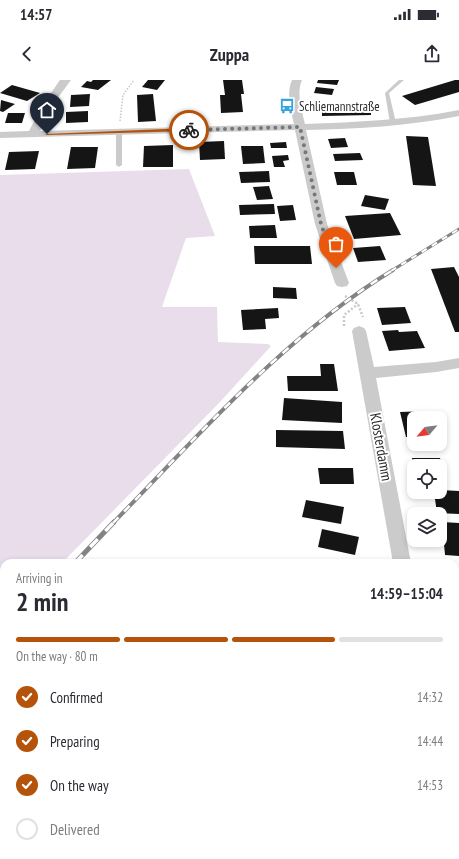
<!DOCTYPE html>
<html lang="en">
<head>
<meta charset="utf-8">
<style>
	:root { --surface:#fff; --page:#f2f2f3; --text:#2b2b33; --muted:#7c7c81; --line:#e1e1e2; --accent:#b45309 }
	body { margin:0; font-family:"PT Sans Narrow",sans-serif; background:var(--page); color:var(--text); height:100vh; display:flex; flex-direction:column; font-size:15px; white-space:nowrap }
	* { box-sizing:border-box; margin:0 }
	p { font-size:13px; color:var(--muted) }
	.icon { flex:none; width:22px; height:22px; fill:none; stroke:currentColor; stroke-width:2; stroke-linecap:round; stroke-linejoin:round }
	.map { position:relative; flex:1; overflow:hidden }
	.sheet { position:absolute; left:0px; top:479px; width:459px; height:300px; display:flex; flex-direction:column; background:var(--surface); border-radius:12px 12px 0 0; box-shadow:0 2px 6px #0003 }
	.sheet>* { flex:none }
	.needle { width:26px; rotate:241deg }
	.tools { position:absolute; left:407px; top:331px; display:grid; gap:8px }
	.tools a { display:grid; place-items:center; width:40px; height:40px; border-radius:8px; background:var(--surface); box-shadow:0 2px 6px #0003; font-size:20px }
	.pin { position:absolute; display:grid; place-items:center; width:34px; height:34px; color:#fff; margin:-41px -17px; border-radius:50% 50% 50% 0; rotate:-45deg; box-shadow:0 0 4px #0007 }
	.pin .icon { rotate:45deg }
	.courier { position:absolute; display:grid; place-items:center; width:40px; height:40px; margin:-20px; border:3px solid #b45309; border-radius:50%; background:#fff; color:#222; box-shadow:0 1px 5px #0007 }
	.summary em { font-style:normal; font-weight:700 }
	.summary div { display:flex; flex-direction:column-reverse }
	.summary { display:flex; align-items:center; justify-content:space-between; height:68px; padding:0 16px }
	h1 { font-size:26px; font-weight:700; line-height:30px }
	.bar { display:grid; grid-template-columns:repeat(4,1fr); gap:6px 4px; align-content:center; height:48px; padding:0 16px }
	.bar i { height:5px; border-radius:3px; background:var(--line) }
	.bar .selected { background:var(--accent) }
	.bar p { grid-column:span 4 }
	ol { padding:0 16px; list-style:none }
	li { display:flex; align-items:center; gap:12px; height:44px }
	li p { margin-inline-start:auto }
	li .icon { padding:4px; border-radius:50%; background:var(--accent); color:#fff; stroke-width:4 }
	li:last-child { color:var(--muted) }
	li i { width:22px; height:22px; border:2px solid var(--line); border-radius:50% }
	.status { display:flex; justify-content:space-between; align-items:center; height:28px; padding:0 20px; background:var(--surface); direction:ltr }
	.status svg { height:11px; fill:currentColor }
	header { display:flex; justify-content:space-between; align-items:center; height:52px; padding:0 16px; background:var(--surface); font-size:18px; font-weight:700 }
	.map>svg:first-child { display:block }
</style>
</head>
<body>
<div class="status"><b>14:57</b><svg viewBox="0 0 49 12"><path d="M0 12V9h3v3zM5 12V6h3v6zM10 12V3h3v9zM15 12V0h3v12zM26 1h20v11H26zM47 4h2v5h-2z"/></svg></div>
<header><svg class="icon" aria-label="back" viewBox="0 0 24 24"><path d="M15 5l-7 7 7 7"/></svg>Zuppa<svg class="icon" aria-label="share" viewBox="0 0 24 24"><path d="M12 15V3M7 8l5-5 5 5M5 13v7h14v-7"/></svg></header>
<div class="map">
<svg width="459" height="779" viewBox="0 0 459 779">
	<rect width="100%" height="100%" fill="#fff"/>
	<!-- green -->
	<polygon fill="#e9ddeb" points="189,89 215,156 186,158 162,227 217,227 218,262 268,264 271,266 220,322 62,483 4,483 4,543 0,548 0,95"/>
	<!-- building -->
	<g fill="#151515">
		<polygon points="93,0 111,0 98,10 81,7 87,1 91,2"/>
		<polygon points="148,0 165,0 157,10 142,7"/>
		<polygon points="223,0 242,0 244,14 241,14 243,32 221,33 220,15 225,15"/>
		<polygon points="318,0 339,0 337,5 317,3"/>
		<polygon points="455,0 459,0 459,12 415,25 402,16"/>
		<polygon points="12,5 40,13 27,21 0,13"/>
		<polygon points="316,7 334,9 332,15 314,13"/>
		<polygon points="90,14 89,26 70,27 71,15"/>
		<polygon points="153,14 156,41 138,42 137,15"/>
		<polygon points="1,20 15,24 3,32 0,31"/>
		<polygon points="322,25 363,26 363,28 371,28 371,35 322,36"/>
		<polygon points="88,31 88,42 66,43 66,32"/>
		<polygon points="8,33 25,33 22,43 5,43"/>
		<polygon points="406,56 428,57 436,106 413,105"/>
		<polygon points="345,58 348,67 331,68 328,59"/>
		<polygon points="224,61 225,79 200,80 199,62"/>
		<polygon points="286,62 287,68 271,68 270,63"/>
		<polygon points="173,65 173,87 143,87 144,66"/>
		<polygon points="241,66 263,66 265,83 243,84"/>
		<polygon points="71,67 98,67 95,88 67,89"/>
		<polygon points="39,71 35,89 5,90 9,72"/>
		<polygon points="360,73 363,80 335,81 333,74"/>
		<polygon points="288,75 289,80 283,81 285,87 274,87 272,76"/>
		<polygon points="269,91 270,102 241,103 239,92"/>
		<polygon points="334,92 354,92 357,105 337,105"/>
		<polygon points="269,106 273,119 257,120 253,107"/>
		<polygon points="365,115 389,119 385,130 361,126"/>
		<polygon points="274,124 275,134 240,135 239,125"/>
		<polygon points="293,125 296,140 280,141 277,126"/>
		<polygon points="390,133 401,155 354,159 345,136"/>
		<polygon points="275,145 277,158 250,158 249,146"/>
		<polygon points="254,166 310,166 312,184 255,184"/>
		<polygon points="380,166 386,180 358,182 353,168"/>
		<polygon points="454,187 459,197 459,252 455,252 431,189"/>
		<polygon points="273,207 296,208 297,219 273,218"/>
		<polygon points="405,227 411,243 382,245 377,228"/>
		<polygon points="278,228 279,238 265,239 266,249 243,250 241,230"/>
		<polygon points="398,250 399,252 417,251 425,268 389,271 382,251"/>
		<polygon points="320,284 334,284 338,311 288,311 287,296 321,296"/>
		<polygon points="284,318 342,322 342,343 282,340"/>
		<polygon points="430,331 432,338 414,338 414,357 406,357 400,332"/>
		<polygon points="276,350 343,351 345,369 276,367"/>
		<polygon points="412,378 440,378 445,396 440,396 440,386 414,386"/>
		<polygon points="318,388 353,388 354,404 320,404"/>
		<polygon points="440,410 459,411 459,434 437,433 434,412 440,412"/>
		<polygon points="306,420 344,427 341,444 302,437"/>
		<polygon points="442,442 459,443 459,476 445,475"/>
		<polygon points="322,449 359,457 355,475 318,467"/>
		<polygon points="327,479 346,482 346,483 326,483"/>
		<polygon points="459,497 459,551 455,552 455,498"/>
		<polygon points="455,592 459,592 459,680 455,679"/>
		<polygon points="4,645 4,691 0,690 0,653"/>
		<polygon points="0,716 4,717 4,750 0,759"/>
		<polygon points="455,740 459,740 459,779 435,779 435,775 455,775"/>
		<polygon points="345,775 368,775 368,779 360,779"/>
	</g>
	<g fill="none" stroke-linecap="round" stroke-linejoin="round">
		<!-- path-far1 -->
		<polyline stroke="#c8c8c8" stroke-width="1.5" stroke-dasharray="1.5 1.5" stroke-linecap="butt" points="120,41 123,15 134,0"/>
		<!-- path -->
		<g stroke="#c8c8c8" stroke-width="2.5" stroke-dasharray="2 2" stroke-linecap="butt">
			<polyline points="345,216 358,224 363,237"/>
			<polyline points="344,246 344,235 358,224"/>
		</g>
		<!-- service -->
		<g fill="#cbcbcb" fill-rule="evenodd">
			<polygon points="399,0 404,0 389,13 396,43 393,45 390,43 385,13"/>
			<polygon points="119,49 122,51 122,85 119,87 116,85 116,51"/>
		</g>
		<!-- minor -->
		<g fill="#cbcbcb" fill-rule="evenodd">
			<path d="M60 0H71L57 19 40 51 294 44C291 31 286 13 292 0H302C296 13 302 31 305 44 357 42 408 40 459 30V36C408 46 358 49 306 50L327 144 349 203 347 206 342 207 337 206 335 203 315 144 295 50 0 58V52L29 51 42 26Z"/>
			<polygon points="359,246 364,248 366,251 374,287 436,282 459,278 459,288 436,292 376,298 411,483 393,483 352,251 354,248"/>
			<polygon points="4,586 4,610 0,612 0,588"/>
			<polygon points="455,705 459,706 459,728 455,727"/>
			<rect x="382" y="775" width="24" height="4"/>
		</g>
		<defs>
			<polyline id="rail-far2" points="391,191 459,149"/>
			<path id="rail-far1" d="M113 443C200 354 285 256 393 190"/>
			<g id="rail">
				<polyline points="75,483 114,442"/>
				<polyline points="0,561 4,557"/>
			</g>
		</defs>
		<!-- rail-far2 casing -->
		<use href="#rail-far2" stroke="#838383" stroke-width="3"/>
		<!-- rail-far1 casing -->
		<use href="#rail-far1" stroke="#838383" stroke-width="4"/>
		<!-- rail casing -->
		<use href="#rail" stroke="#838383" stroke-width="5"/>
		<!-- rail-far2 -->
		<use href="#rail-far2" stroke="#fff" stroke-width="2" stroke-dasharray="6" stroke-linecap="butt"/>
		<!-- rail-far1 -->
		<use href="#rail-far1" stroke="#fff" stroke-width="2.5" stroke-dasharray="8" stroke-linecap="butt"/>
		<!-- rail -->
		<use href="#rail" stroke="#fff" stroke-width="3.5" stroke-dasharray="11" stroke-linecap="butt"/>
	</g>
	<!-- route -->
	<polygon fill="#b45309" points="189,48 190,51 47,55 45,54"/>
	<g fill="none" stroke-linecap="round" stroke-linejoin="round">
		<!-- done -->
		<polyline stroke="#777" stroke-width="4" stroke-dasharray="0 7.2" points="189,50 300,47 321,144 336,188"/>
	</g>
	<!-- icons -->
	<defs>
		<symbol id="bus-bare" viewBox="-9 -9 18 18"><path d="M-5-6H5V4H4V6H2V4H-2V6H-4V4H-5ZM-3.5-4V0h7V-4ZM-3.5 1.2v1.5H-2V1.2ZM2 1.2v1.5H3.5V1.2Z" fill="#38a4de" stroke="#fff" stroke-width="2.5" paint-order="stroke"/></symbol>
	</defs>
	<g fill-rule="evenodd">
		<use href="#bus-bare" x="276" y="15" width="22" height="22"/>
	</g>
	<g text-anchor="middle" stroke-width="4" stroke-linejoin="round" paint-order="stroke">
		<!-- far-poi labels -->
		<g font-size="13" fill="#2e2e2e" stroke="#fff" text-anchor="start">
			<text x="299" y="31">Schliemannstraße</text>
		</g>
		<!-- street labels -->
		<g font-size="15" fill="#2e2e2e" stroke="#fff">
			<text transform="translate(381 367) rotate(80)" y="5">Klosterdamm</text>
		</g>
	</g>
</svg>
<div class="tools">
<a><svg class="needle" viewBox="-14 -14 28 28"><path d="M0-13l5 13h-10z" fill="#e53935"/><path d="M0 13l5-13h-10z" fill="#7c7c81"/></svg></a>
<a><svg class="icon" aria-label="locate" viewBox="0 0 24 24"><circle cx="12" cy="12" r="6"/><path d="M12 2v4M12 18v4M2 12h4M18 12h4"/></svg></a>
<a><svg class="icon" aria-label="layers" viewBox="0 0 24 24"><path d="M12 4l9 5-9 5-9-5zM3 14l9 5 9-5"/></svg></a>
</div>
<div class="pin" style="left:336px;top:188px;background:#ea580c"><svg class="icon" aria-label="bag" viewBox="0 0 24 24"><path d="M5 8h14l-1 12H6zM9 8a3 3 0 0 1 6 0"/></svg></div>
<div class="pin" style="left:47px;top:54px;background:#1f2937"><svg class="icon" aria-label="home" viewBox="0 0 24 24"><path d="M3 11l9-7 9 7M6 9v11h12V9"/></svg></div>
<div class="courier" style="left:189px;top:50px"><svg class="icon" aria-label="bike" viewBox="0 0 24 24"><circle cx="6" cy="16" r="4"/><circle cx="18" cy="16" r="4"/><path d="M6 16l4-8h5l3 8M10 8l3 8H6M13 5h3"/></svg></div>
<section class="sheet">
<div class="summary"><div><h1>2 min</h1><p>Arriving in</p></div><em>14:59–15:04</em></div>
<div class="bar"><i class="selected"></i><i class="selected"></i><i class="selected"></i><i></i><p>On the way · 80 m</p></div>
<ol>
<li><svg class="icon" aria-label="check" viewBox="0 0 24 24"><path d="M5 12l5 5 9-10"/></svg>Confirmed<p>14:32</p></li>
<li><svg class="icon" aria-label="check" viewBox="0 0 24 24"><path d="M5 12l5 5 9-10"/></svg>Preparing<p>14:44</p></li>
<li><svg class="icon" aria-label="check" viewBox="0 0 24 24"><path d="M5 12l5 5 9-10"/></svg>On the way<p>14:53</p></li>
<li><i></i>Delivered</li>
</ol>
</section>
</div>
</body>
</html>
